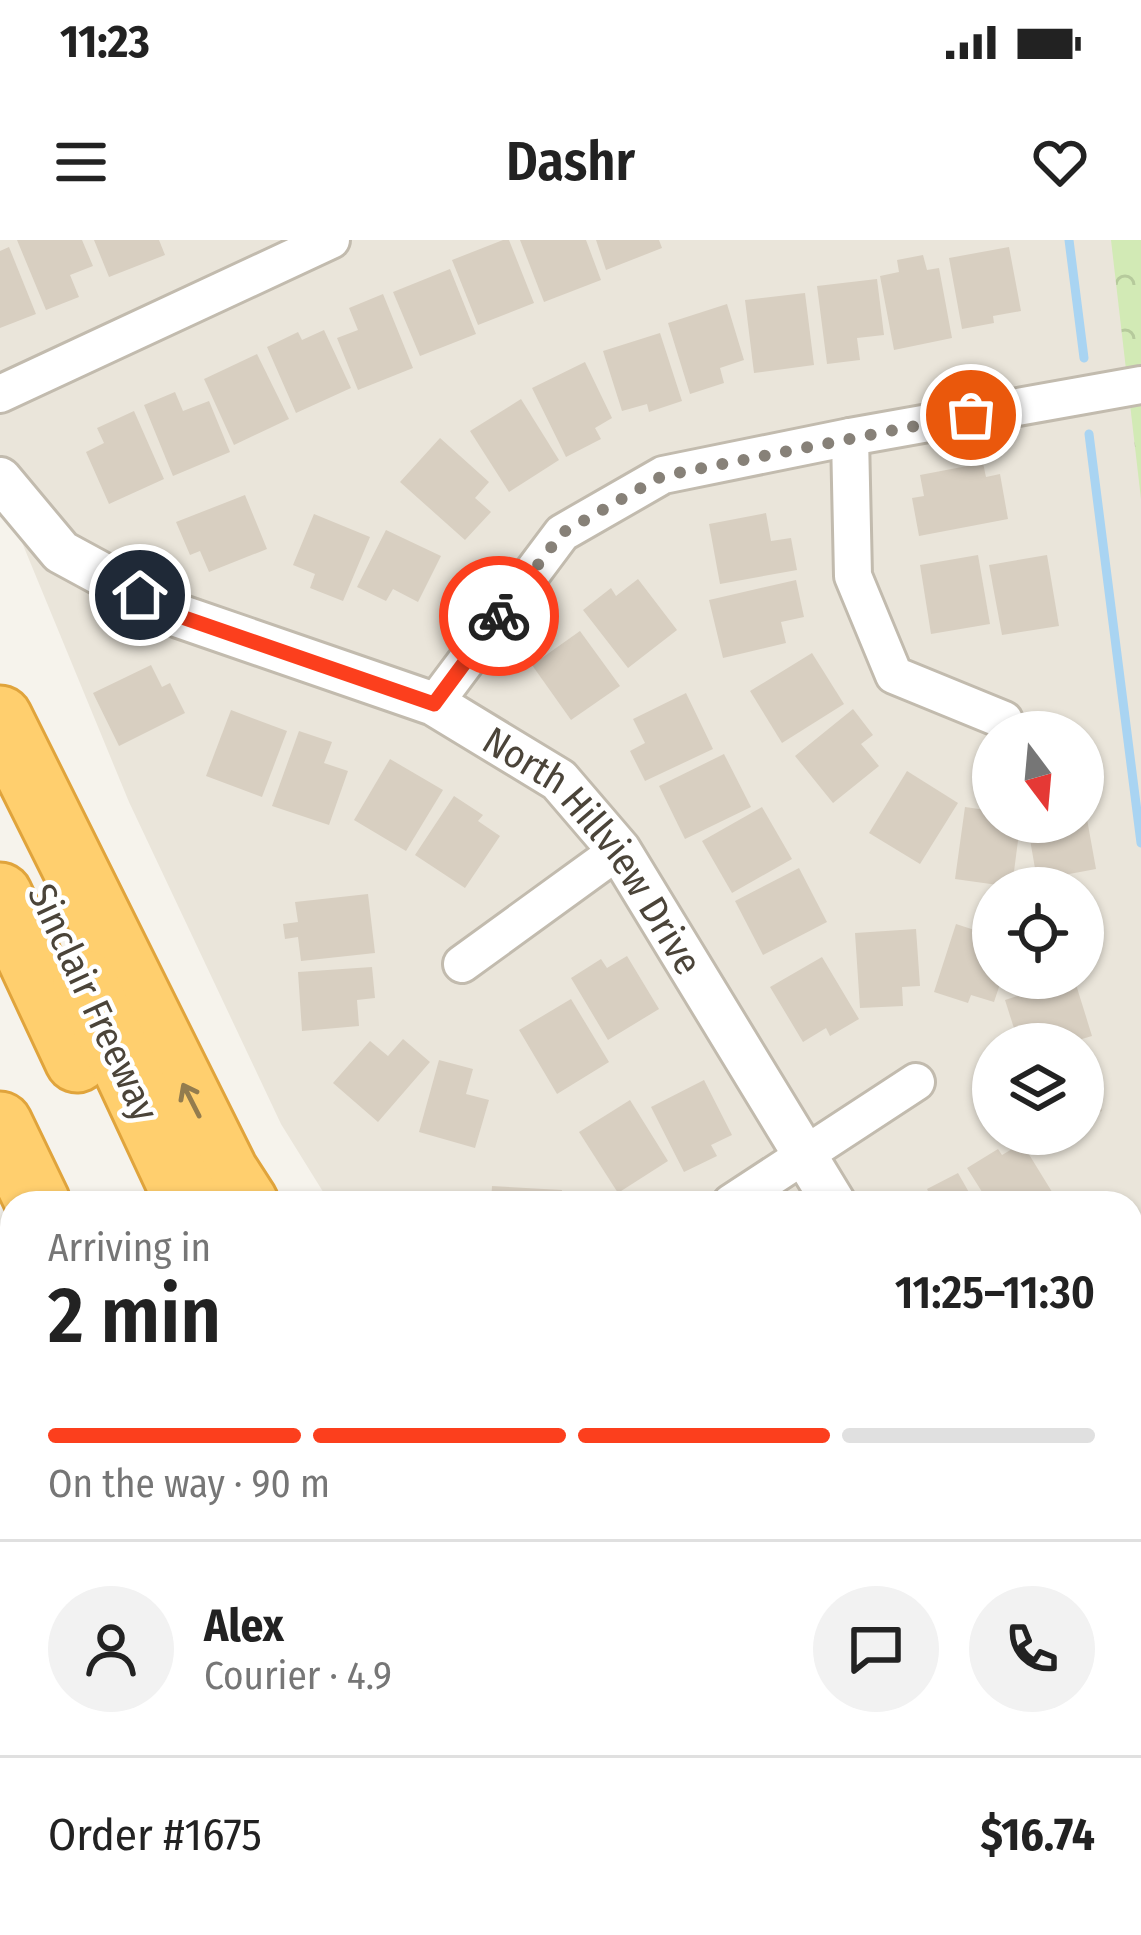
<!DOCTYPE html>
<html lang="en">
<head>
<meta charset="utf-8">
<style>
	:root { --surface:#fff; --page:#f2f2f2; --text:#222; --muted:#767676; --line:#e0e0e0; --accent:#fc3f1d }
	body { margin:0; font-family:"Fira Sans Condensed",sans-serif; background:var(--page); color:var(--text); height:100vh; display:flex; flex-direction:column; font-size:45px; white-space:nowrap }
	* { box-sizing:border-box; margin:0 }
	p { font-size:39px; color:var(--muted) }
	.icon { flex:none; width:66px; height:66px; fill:none; stroke:currentColor; stroke-width:2; stroke-linecap:round; stroke-linejoin:round }
	.map { position:relative; flex:1; overflow:hidden }
	.details { position:absolute; left:0px; top:951px; width:1143px; height:744px; display:flex; flex-direction:column; background:var(--surface); border-radius:36px 36px 0 0; box-shadow:0 3px 9px #0004 }
	.details>* { flex:none }
	.needle { width:78px; rotate:164deg }
	.tools { position:absolute; left:972px; top:471px; display:grid; gap:24px }
	.tools a { display:grid; place-items:center; width:132px; height:132px; border-radius:50%; background:var(--surface); box-shadow:0 3px 9px #0004; font-size:60px }
	.pin { position:absolute; display:grid; place-items:center; width:102px; height:102px; color:#fff; margin:-51px; border:6px solid #fff; border-radius:50%; box-shadow:0 3px 12px #0007 }
	.courier { position:absolute; display:grid; place-items:center; width:120px; height:120px; margin:-60px; border:9px solid #fc3f1d; border-radius:50%; background:#fff; color:#222; box-shadow:0 3px 15px #0007 }
	.overview em { font-style:normal; font-weight:600 }
	.overview div { display:flex; flex-direction:column-reverse }
	.overview { display:flex; align-items:center; justify-content:space-between; height:204px; padding:0 48px }
	h1 { font-size:78px; font-weight:600; line-height:90px }
	.bar { display:grid; grid-template-columns:repeat(4,1fr); gap:18px 12px; align-content:center; height:144px; padding:0 48px }
	.bar i { height:15px; border-radius:9px; background:var(--line) }
	.bar .selected { background:var(--accent) }
	.bar p { grid-column:span 4 }
	.line { display:flex; align-items:center; gap:30px; padding:0 48px; border-top:3px solid var(--line) }
	.line div { flex:1 }
	.round { display:grid; place-items:center; flex:none; width:126px; height:126px; border-radius:63px; background:var(--page) }
	.status { display:flex; justify-content:space-between; align-items:center; height:84px; padding:0 60px; background:var(--surface); direction:ltr }
	.status svg { height:33px; fill:currentColor }
	header { display:flex; justify-content:space-between; align-items:center; height:156px; padding:0 48px; background:var(--surface); font-size:54px; font-weight:600 }
	.map>svg:first-child { display:block }
</style>
</head>
<body>
<div class="status"><b>11:23</b><svg viewBox="0 0 49 12"><path d="M0 12V9h3v3zM5 12V6h3v6zM10 12V3h3v9zM15 12V0h3v12zM26 1h20v11H26zM47 4h2v5h-2z"/></svg></div>
<header><svg class="icon" aria-label="menu" viewBox="0 0 24 24"><path d="M4 6h16M4 12h16M4 18h16"/></svg>Dashr<svg class="icon" aria-label="heart" viewBox="0 0 24 24"><path d="M12 20l-8-8c-3-5 5-10 8-4 3-6 11-1 8 4z"/></svg></header>
<div class="map">
<svg width="1141" height="1695" viewBox="0 0 1141 1695">
	<defs>
		<pattern id="park-crowns" width="20" height="18" patternUnits="userSpaceOnUse" patternTransform="scale(3)"><rect width="20" height="18" fill="#d2eab5"/><path d="M2 6a3 3 0 1 1 6 0M12 15a3 3 0 1 1 6 0" fill="none" stroke="#b6ca9c"/></pattern>
	</defs>
	<rect width="100%" height="100%" fill="#f6f3ec"/>
	<!-- residential -->
	<g fill="#eae5da" fill-rule="evenodd">
		<path d="M0 0H1141V1345L1131 1341V963H330L281 884 129 562 0 249ZM993 492H1083V582H993ZM993 648H1083V738H993ZM993 804H1083V894H993Z"/>
		<polygon points="0,1229 12,1304 12,1683 107,1683 111,1695 0,1695"/>
	</g>
	<!-- commercial -->
	<polygon fill="#f7ead8" points="1131,1423 1141,1430 1141,1695 770,1695 762,1683 1131,1683"/>
	<!-- park -->
	<polygon fill="url(#park-crowns)" points="1111,0 1141,0 1141,259"/>
	<g fill="none" stroke-linecap="round" stroke-linejoin="round">
		<!-- stream -->
		<g stroke="#a9d4f2" stroke-width="9">
			<polyline points="1069,0 1084,118"/>
			<polyline points="1089,194 1141,603"/>
			<polyline points="1131,993 1141,984"/>
		</g>
	</g>
	<!-- building -->
	<g fill="#d8cfc1">
		<polygon points="17,0 82,0 93,26 70,35 79,57 46,70"/>
		<polygon points="94,0 159,0 165,15 109,37"/>
		<polygon points="503,0 509,0 534,63 478,85 452,20"/>
		<polygon points="520,0 586,0 601,40 544,62"/>
		<polygon points="596,0 659,0 662,8 606,30"/>
		<polygon points="9,7 36,74 0,88 0,11"/>
		<polygon points="1009,7 1021,71 993,76 994,83 962,89 949,18"/>
		<polygon points="923,15 927,30 939,28 952,98 894,110 880,36 899,32 897,20"/>
		<polygon points="450,29 476,94 420,116 393,52"/>
		<polygon points="877,39 884,95 857,98 860,120 827,124 817,46"/>
		<polygon points="805,53 814,125 754,133 745,60"/>
		<polygon points="383,54 413,128 358,150 337,98 358,90 349,68"/>
		<polygon points="727,64 744,120 720,128 724,143 690,154 668,83"/>
		<polygon points="324,90 351,148 296,173 267,107 298,92 302,100"/>
		<polygon points="660,93 682,161 649,172 647,164 622,171 603,111"/>
		<polygon points="257,114 289,179 234,205 204,139"/>
		<polygon points="585,122 612,178 595,188 601,199 566,217 532,148"/>
		<polygon points="175,152 183,171 209,161 230,212 173,236 144,165"/>
		<polygon points="521,159 559,220 509,252 470,191"/>
		<polygon points="134,171 164,239 109,264 86,212 104,203 97,188"/>
		<polygon points="440,198 489,242 475,258 491,272 465,300 400,242"/>
		<polygon points="983,223 986,237 1000,234 1008,279 919,296 912,258 924,256 920,235"/>
		<polygon points="245,255 267,309 209,332 200,311 190,315 176,282"/>
		<polygon points="766,273 771,301 791,298 797,330 720,344 709,284"/>
		<polygon points="314,274 370,297 343,361 310,348 315,334 293,325"/>
		<polygon points="386,290 441,316 418,362 393,349 386,361 357,347"/>
		<polygon points="978,315 990,384 931,394 920,325"/>
		<polygon points="1047,315 1059,386 1002,395 989,325"/>
		<polygon points="638,339 677,390 628,428 583,370 611,348 616,356"/>
		<polygon points="796,340 804,377 781,382 786,403 723,418 709,360"/>
		<polygon points="580,391 620,446 571,480 532,425"/>
		<polygon points="812,413 844,464 782,503 750,451"/>
		<polygon points="151,425 162,447 170,443 185,473 119,506 93,453"/>
		<polygon points="686,453 713,509 645,541 630,511 645,503 633,479"/>
		<polygon points="853,469 873,495 861,504 879,526 833,563 795,516"/>
		<polygon points="231,470 287,491 262,557 206,536"/>
		<polygon points="299,491 332,502 324,523 348,531 329,585 272,566"/>
		<polygon points="724,514 751,567 685,599 659,546"/>
		<polygon points="390,519 443,550 406,611 354,580"/>
		<polygon points="907,531 958,563 920,624 869,593"/>
		<polygon points="454,556 483,575 478,581 500,596 465,648 415,615"/>
		<polygon points="762,567 792,619 732,653 702,601"/>
		<polygon points="965,567 993,571 993,582 1020,585 1012,647 955,639"/>
		<polygon points="1083,568 1085,568 1096,629 1037,640 1027,582 1083,582"/>
		<polygon points="799,628 827,682 763,715 735,661"/>
		<polygon points="368,654 375,713 301,721 298,697 285,699 283,684 298,682 295,662"/>
		<polygon points="956,684 993,696 993,738 1002,738 994,762 971,755 968,763 934,752"/>
		<polygon points="916,689 920,746 902,747 903,766 860,768 855,693"/>
		<polygon points="627,716 659,769 608,800 571,738 601,719 607,728"/>
		<polygon points="822,717 859,779 830,796 826,788 803,802 770,747"/>
		<polygon points="372,727 375,758 357,760 359,786 302,791 298,732"/>
		<polygon points="1074,738 1092,796 1065,804 1019,804 1005,760"/>
		<polygon points="571,759 609,822 557,854 519,790"/>
		<polygon points="403,799 430,822 378,882 333,843 370,801 388,816"/>
		<polygon points="1083,806 1102,871 1083,876"/>
		<polygon points="439,820 473,829 466,854 489,860 475,908 419,892"/>
		<polygon points="704,840 732,895 711,905 717,916 684,932 651,867"/>
		<polygon points="630,860 668,921 618,953 579,892"/>
		<polygon points="1022,903 1057,960 1053,963 989,963 967,928 998,909 1002,915"/>
		<polygon points="958,933 975,963 934,963 927,949"/>
		<polygon points="492,946 562,950 561,963 491,963"/>
		<polygon points="1131,1104 1141,1119 1141,1191 1131,1197"/>
		<polygon points="12,1594 12,1633 0,1638 0,1599"/>
		<polygon points="0,1667 16,1695 0,1695"/>
		<polygon points="901,1683 994,1683 974,1695 908,1695"/>
	</g>
	<g fill="none" stroke-linecap="round" stroke-linejoin="round">
		<defs>
			<g id="service">
				<polyline points="1131,1627 1140,1641"/>
				<polyline points="846,1683 854,1695"/>
			</g>
			<g id="minor">
				<polyline points="0,154 331,0"/>
				<polyline points="850,197 853,336 894,435 1004,480"/>
				<polyline points="434,464 562,293 663,235 850,197 1141,145"/>
				<polyline points="462,724 619,610"/>
				<polyline points="731,963 916,842"/>
				<polyline points="1131,1317 1141,1302"/>
				<polyline points="0,1475 6,1499 0,1503"/>
			</g>
			<g id="tertiary">
				<path id="s1" d="M0 239 61 312 179 376 434 464 559 540 619 610 834 963"/>
				<polyline points="1131,1385 1141,1392"/>
			</g>
			<g id="motorway">
				<polyline points="0,478 226,932 246,963"/>
				<polyline points="0,655 77,820"/>
				<polyline points="85,742 188,963"/>
				<polyline points="0,884 38,963"/>
				<polyline points="0,1078 12,1114"/>
				<polyline points="202,1683 206,1695"/>
				<polyline points="383,1683 389,1695"/>
				<polyline points="491,1683 497,1695"/>
				<polyline points="729,1683 737,1695"/>
			</g>
		</defs>
		<!-- service casing -->
		<use href="#service" stroke="#c2bbae" stroke-width="24"/>
		<!-- minor casing -->
		<use href="#minor" stroke="#c2bbae" stroke-width="42"/>
		<!-- tertiary casing -->
		<use href="#tertiary" stroke="#c2bbae" stroke-width="48"/>
		<!-- motorway casing -->
		<use href="#motorway" stroke="#e0a43c" stroke-width="69"/>
		<!-- service -->
		<use href="#service" stroke="#fff" stroke-width="18"/>
		<!-- minor -->
		<use href="#minor" stroke="#fff" stroke-width="36"/>
		<!-- tertiary -->
		<use href="#tertiary" stroke="#fff" stroke-width="42"/>
		<!-- motorway -->
		<use href="#motorway" stroke="#ffcf6e" stroke-width="63"/>
	</g>
	<!-- one-way arrows -->
	<defs><path id="oneway-shaft" d="M-6 0H5M1.5-3L5.5 0L1.5 3" fill="none" stroke-width="1.6" stroke-linecap="round" stroke-linejoin="round" transform="scale(3)"/></defs>
	<use stroke="#937c4e" href="#oneway-shaft" transform="translate(191 860) rotate(-117)"/>
	<g fill="none" stroke-linecap="round" stroke-linejoin="round">
		<!-- done -->
		<polyline stroke="#878178" stroke-width="12" stroke-dasharray="0 21.6" points="499,376 562,293 662,236 971,175"/>
		<!-- route -->
		<polyline stroke="#fc3f1d" stroke-width="15" points="140,355 179,376 434,464 499,376"/>
	</g>
	<g text-anchor="middle" stroke-width="9" stroke-linejoin="round" paint-order="stroke">
		<!-- street labels -->
		<g font-size="39" fill="#4b4439" stroke="#fff">
			<text dy="14" stroke="none"><textPath href="#s1" startOffset="720">North Hillview Drive</textPath></text>
			<text transform="translate(94 762) rotate(65)" y="14">Sinclair Freeway</text>
		</g>
	</g>
</svg>
<div class="tools">
<a><svg class="needle" viewBox="-14 -14 28 28"><path d="M0-13l5 13h-10z" fill="#e53935"/><path d="M0 13l5-13h-10z" fill="#767676"/></svg></a>
<a><svg class="icon" aria-label="locate" viewBox="0 0 24 24"><circle cx="12" cy="12" r="6"/><path d="M12 2v4M12 18v4M2 12h4M18 12h4"/></svg></a>
<a><svg class="icon" aria-label="layers" viewBox="0 0 24 24"><path d="M12 4l9 5-9 5-9-5zM3 14l9 5 9-5"/></svg></a>
</div>
<div class="pin" style="left:971px;top:175px;background:#ea580c"><svg class="icon" aria-label="bag" viewBox="0 0 24 24"><path d="M5 8h14l-1 12H6zM9 8a3 3 0 0 1 6 0"/></svg></div>
<div class="pin" style="left:140px;top:355px;background:#1f2937"><svg class="icon" aria-label="home" viewBox="0 0 24 24"><path d="M3 11l9-7 9 7M6 9v11h12V9"/></svg></div>
<div class="courier" style="left:499px;top:376px"><svg class="icon" aria-label="bike" viewBox="0 0 24 24"><circle cx="6" cy="16" r="4"/><circle cx="18" cy="16" r="4"/><path d="M6 16l4-8h5l3 8M10 8l3 8H6M13 5h3"/></svg></div>
<section class="details">
<div class="overview"><div><h1>2 min</h1><p>Arriving in</p></div><em>11:25–11:30</em></div>
<div class="bar"><i class="selected"></i><i class="selected"></i><i class="selected"></i><i></i><p>On the way · 90 m</p></div>
<div class="line" style="height:216px"><a class="round"><svg class="icon" aria-label="person" viewBox="0 0 24 24"><circle cx="12" cy="8" r="4"/><path d="M4 21q1-7 8-7t8 7"/></svg></a><div><b>Alex</b><p>Courier · 4.9</p></div><a class="round"><svg class="icon" aria-label="chat" viewBox="0 0 24 24"><path d="M4 5h16v11H9l-5 4z"/></svg></a><a class="round"><svg class="icon" aria-label="phone" viewBox="0 0 24 24"><path d="M5 4h4l2 5-3 2q2 4 5 5l2-3 5 2v4C11 20 4 13 5 4z"/></svg></a></div>
<div class="line" style="height:156px"><div>Order #1675</div><b>$16.74</b></div>
</section>
</div>
</body>
</html>
